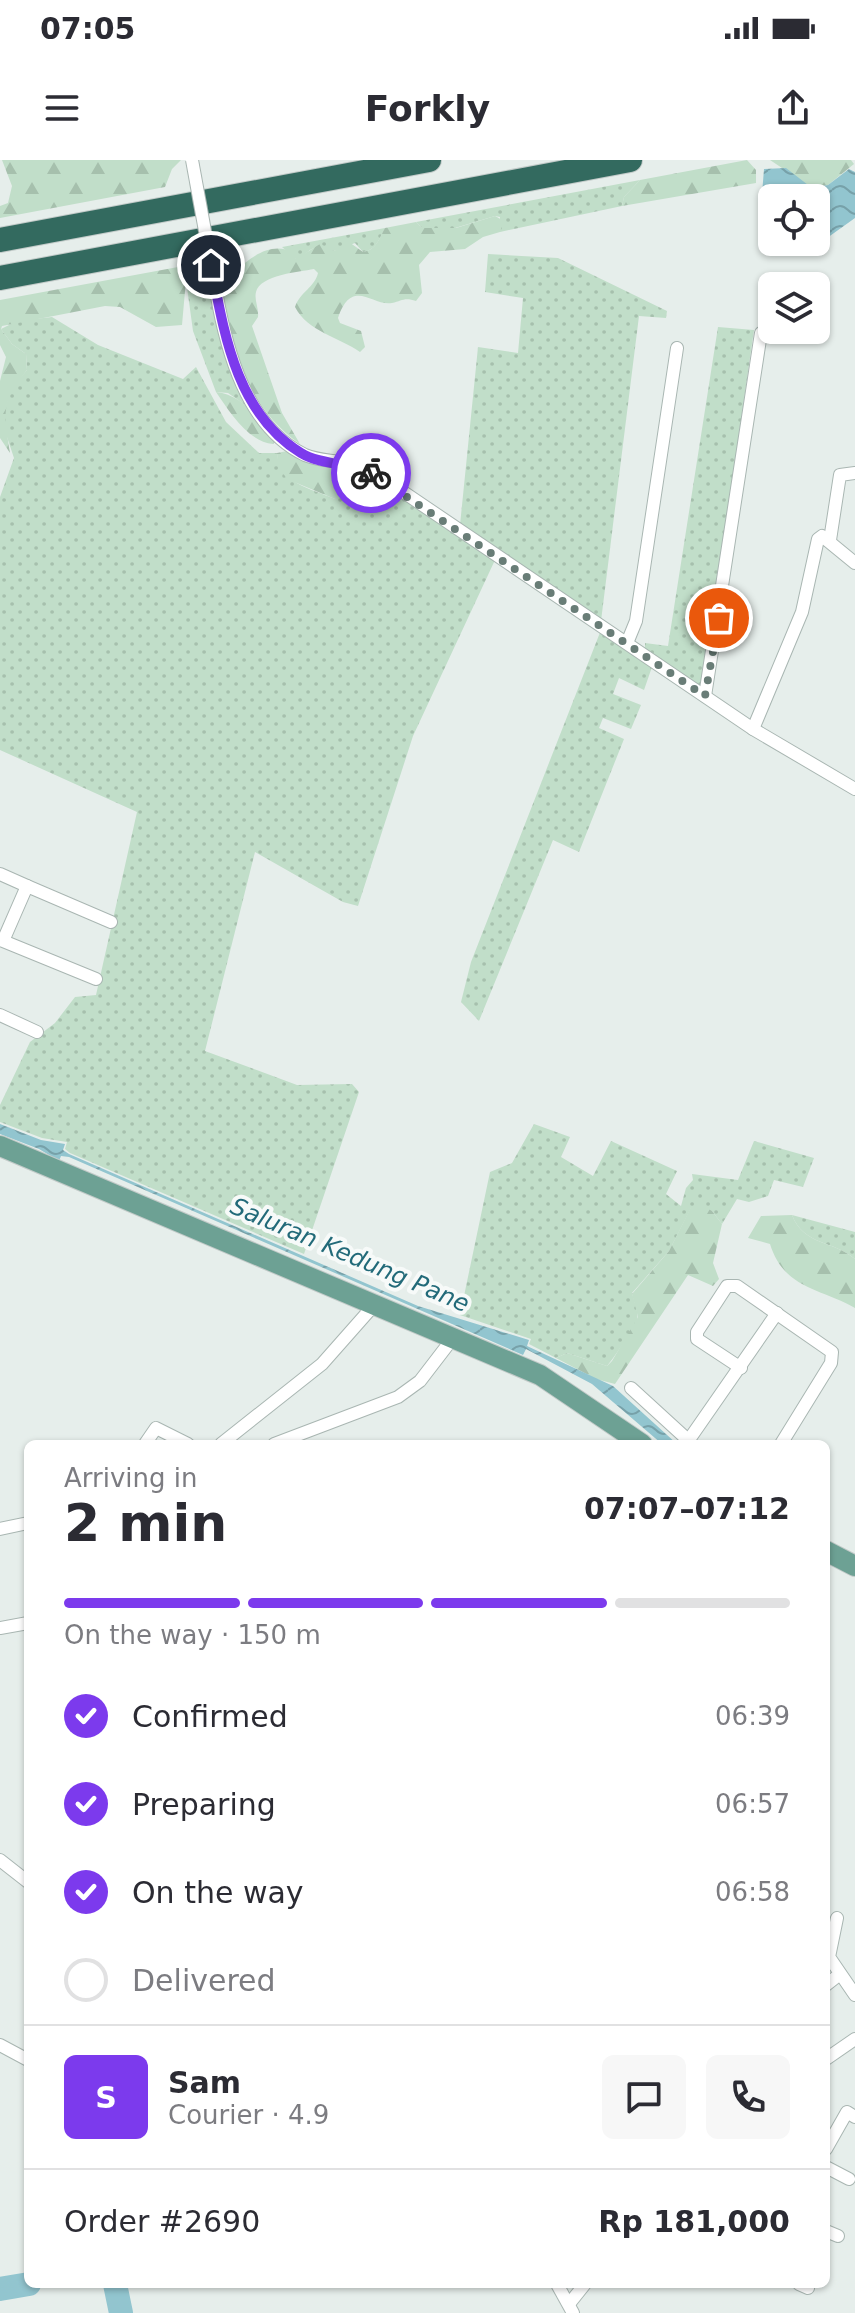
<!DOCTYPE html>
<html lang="en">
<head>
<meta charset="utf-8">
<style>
	:root { --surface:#fff; --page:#f7f7f7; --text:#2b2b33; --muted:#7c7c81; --line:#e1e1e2; --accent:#7c3aed }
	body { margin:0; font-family:"DejaVu Sans",sans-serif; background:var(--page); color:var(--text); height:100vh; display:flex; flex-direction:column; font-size:30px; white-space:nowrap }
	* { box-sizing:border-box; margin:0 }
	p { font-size:26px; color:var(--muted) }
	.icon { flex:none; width:44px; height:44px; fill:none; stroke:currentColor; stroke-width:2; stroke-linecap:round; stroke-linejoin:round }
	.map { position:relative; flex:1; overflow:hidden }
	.panel { position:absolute; left:24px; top:1280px; width:806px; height:848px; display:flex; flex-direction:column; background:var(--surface); border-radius:12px; box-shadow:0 2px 6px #0004 }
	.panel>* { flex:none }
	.fabs { position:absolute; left:758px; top:24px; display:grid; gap:16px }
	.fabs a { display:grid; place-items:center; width:72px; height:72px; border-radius:12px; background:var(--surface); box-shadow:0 2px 6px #0004; font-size:40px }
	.pin { position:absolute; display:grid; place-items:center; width:68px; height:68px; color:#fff; margin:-34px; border:4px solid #fff; border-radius:50%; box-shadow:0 2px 8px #0007 }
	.courier { position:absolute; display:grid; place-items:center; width:80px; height:80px; margin:-40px; border:6px solid #7c3aed; border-radius:50%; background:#fff; color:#222; box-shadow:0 2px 10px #0007 }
	.overview em { font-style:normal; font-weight:800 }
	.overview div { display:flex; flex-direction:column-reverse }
	.overview { display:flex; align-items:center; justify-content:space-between; height:136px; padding:0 40px }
	h1 { font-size:52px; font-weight:800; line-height:60px }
	.bar { display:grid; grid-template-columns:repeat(4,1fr); gap:12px 8px; align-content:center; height:96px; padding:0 40px }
	.bar i { height:10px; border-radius:6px; background:var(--line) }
	.bar .active { background:var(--accent) }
	.bar p { grid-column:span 4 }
	.line { display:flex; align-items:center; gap:20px; padding:0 40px; border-top:2px solid var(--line) }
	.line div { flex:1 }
	.round { display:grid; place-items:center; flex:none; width:84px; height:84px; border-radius:12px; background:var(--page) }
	ol { padding:0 40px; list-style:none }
	li { display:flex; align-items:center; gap:24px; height:88px }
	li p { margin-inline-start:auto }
	li .icon { padding:8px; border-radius:50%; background:var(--accent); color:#fff; stroke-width:4 }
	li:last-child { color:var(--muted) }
	li i { width:44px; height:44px; border:4px solid var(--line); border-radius:50% }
	.status { display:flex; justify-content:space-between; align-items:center; height:56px; padding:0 40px; background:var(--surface); direction:ltr }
	.status svg { height:22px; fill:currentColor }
	header { display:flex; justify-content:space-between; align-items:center; height:104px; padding:0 40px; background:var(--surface); font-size:36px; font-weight:800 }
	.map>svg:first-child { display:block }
</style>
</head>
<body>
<div class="status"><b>07:05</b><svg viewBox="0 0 49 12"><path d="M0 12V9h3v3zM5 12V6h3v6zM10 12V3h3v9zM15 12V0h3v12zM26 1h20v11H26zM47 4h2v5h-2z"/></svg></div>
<header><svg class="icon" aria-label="menu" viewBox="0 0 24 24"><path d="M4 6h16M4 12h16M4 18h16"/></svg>Forkly<svg class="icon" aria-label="share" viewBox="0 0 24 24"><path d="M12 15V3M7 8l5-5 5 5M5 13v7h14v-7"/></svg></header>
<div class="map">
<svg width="855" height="2153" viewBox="0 0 855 2153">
	<defs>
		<pattern id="grass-dots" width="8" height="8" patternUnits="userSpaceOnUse" patternTransform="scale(2)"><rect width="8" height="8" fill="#c1dec9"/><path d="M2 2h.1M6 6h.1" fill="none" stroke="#a6c0ad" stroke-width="1.8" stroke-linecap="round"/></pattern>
		<pattern id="forest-firs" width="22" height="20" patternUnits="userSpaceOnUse" patternTransform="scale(2)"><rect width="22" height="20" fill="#c1dec9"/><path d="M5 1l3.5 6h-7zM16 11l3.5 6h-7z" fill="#a6c0ad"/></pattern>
		<pattern id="water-waves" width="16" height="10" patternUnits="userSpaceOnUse" patternTransform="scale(2)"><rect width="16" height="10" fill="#92c5cf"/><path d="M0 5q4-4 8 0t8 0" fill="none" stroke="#77a1a9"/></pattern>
	</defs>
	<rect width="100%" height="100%" fill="#e6eeeb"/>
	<!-- grass -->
	<g fill="url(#grass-dots)">
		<polygon points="640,20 624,37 622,46 500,72 500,57 495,56 455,68 422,68 416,62"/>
		<path d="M385 68C379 80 376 90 363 92L355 83 334 91C318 90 316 81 301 99H296L282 87Z"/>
		<polygon points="488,94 558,98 667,151 666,158 639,156 601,461 460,365 478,187 518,193 523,138 485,132"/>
		<polygon points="205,102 251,249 228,233 216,232 193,171 186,120"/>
		<path d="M52 157 98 185 183 219 196 207 226 262 259 293H277C280 324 310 328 335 339L355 317 331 305C387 315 449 369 495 400L413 576 358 746 343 742 255 692 205 891 297 925 352 924 359 932 304 1094 70 993 65 989 67 982 42 978 0 962V945L30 882 55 863 75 837 96 835 137 652 0 590V337L14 298 4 268 5 249 11 228 27 210 26 194 12 184 1 169 17 161Z"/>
		<polygon points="718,167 754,170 702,530 645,491 645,483 668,486"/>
		<polygon points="601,470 652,507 644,530 619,518 613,534 641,545 631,569 603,558 599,568 624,579 579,692 553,680 479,861 461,842 471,802"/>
		<path d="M534 964 570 977 561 997 593 1016 611 981 677 1011 666 1034 681 1046 686 1028 693 1020 692 1014 738 1020 754 981 814 998 803 1027 774 1020 768 1036 749 1042 737 1039 722 1064 712 1051 691 1048 669 1091 632 1133C634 1141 639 1152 637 1160 636 1166 611 1202 607 1206L567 1193 556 1198 529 1184 531 1179 460 1155 490 1012 512 1003Z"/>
		<path d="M792 1055 855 1072V1099C833 1080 804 1086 792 1055Z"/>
	</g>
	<!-- forest -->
	<g fill="url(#forest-firs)">
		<polygon points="2,0 181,0 172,9 165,27 0,58 0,46 8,43 12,26"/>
		<polygon points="747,0 756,10 756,23 622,46 624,37 640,20"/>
		<polygon points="770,0 851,0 854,4 828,25 812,28"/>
		<path d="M495 56 504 61 500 72 483 77 465 89 430 92 419 105 422 133 416 141C404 137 402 141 392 143 373 147 352 116 338 158L340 163 361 171 365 187 360 192C339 177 308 172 295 147 300 132 315 127 318 113L314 109C299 112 260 115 256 132 254 140 259 148 258 157L252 166 282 253 300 284C245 246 234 188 220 127 238 108 266 77 294 93L296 99 320 84 334 91 349 82 363 92C376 90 379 79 385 68L416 62 422 68H456Z"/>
		<path d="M205 102 186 120 182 165 156 167 120 147 105 146 2 166 1 169 12 184 26 194 27 210C0 244 4 252 10 293L0 278V221L6 197 0 185V140Z"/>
		<path d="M216 232C244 235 259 260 276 281L273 284C248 282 229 251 216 232Z"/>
		<polygon points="287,291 331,305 355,317 359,330 351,336 335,339 287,319 278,306 277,293"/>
		<polygon points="703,1046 712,1051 722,1064 713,1103 719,1119 713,1126 688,1115 615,1224 596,1219 556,1198 567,1193 607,1206 612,1201 638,1157 632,1134 669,1091 691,1047"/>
		<path d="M792 1055C804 1086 833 1080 855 1099V1148C820 1128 784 1129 770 1084L748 1078 761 1056Z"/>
	</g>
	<!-- water -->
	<g fill="url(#water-waves)">
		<polygon points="786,8 812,28 828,25 849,9 855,12 855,58 820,83 813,82 816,82 816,38 772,38 772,74 759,72 764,9"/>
		<polygon points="0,964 41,980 65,984 63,990 69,994 418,1146 529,1180 527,1186 613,1226 677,1284 662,1284 592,1224 526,1189 523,1195 69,997 61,996 59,1001 39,989 0,974"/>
	</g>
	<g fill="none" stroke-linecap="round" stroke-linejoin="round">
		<!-- river -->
		<g stroke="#92c5cf" stroke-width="24">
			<polyline points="115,2124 121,2153"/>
			<polyline points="0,2129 29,2124"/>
		</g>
		<defs>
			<g id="minor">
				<path d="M216 131C226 189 246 267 305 295 319 301 334 300 348 304 364 308 379 317 393 325L753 569 855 629"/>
				<polyline points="830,380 840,315 855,313"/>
				<polyline points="627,483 636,461 677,188"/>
				<polyline points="705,536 761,173"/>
				<polyline points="753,569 802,452 818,379 822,376 855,403"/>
				<polyline points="0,714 27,726"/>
				<polyline points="96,819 3,781 27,726 111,762"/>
				<polyline points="0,855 37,872"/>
				<polyline points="741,1208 697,1179 697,1172 727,1126 737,1126 832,1192 831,1203 781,1284"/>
				<polyline points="631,1228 689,1281"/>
				<polyline points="145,1284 156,1268 188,1284"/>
				<polyline points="221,1284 322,1204 375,1144"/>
				<polyline points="274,1284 398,1237 420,1221 453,1178"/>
				<polyline points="686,1284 777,1153"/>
				<polyline points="0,1369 28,1363"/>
				<polyline points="0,1468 28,1463"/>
				<polyline points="0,1700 28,1722"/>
				<polyline points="837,1758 829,1797 855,1835"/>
				<polyline points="826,1825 840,1814"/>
				<polyline points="0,1885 28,1900"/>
				<polyline points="826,1899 855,1879"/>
				<polyline points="826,1989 847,1952 855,1957"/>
				<polyline points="826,2007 849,2019"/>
				<polyline points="826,2071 838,2076"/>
				<polyline points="557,2124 573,2153"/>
				<polyline points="799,2124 808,2128"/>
				<polyline points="569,2144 585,2124"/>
			</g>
			<g id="primary">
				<polyline points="0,986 540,1215 642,1284"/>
				<polyline points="826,1391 855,1406"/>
			</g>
			<g id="motorway">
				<polyline points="0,80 429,0"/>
				<polyline points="0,118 630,0"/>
			</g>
		</defs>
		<!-- minor casing -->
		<use href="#minor" stroke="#a9b6b2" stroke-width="14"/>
		<!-- primary casing -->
		<use href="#primary" stroke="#c2cac8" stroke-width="22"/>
		<!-- motorway casing -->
		<use href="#motorway" stroke="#c2cac8" stroke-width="26"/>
		<!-- minor -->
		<use href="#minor" stroke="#fff" stroke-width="12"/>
		<!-- primary -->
		<use href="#primary" stroke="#6da194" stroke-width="20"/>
		<!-- motorway -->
		<use href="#motorway" stroke="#336a5f" stroke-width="24"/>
		<defs>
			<polyline id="minor-bridge" points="192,0 216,131"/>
		</defs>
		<!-- minor-bridge casing -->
		<use href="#minor-bridge" stroke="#a9b6b2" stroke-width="14" stroke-linecap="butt"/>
		<!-- minor-bridge -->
		<use href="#minor-bridge" stroke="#fff" stroke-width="12"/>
	</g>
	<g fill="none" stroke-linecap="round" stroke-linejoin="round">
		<!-- done -->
		<polyline stroke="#697d77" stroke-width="8" stroke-dasharray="0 14.4" points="371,313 705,536 719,458"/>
		<!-- route -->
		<path stroke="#7c3aed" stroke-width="10" d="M211 105C224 173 236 253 301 293 321 305 349 303 371 313"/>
	</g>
	<g text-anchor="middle" stroke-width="8" stroke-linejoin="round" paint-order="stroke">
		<!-- water labels -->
		<g font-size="24" font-style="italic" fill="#226a79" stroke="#f7faf9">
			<text transform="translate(350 1095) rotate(23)" y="8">Saluran Kedung Pane</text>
		</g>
	</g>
</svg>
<div class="fabs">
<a><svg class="icon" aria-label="locate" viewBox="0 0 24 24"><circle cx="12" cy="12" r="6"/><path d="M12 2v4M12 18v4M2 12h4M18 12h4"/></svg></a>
<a><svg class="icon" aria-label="layers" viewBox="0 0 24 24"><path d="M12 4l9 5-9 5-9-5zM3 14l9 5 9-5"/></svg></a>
</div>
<div class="pin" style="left:719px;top:458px;background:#ea580c"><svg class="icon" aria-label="bag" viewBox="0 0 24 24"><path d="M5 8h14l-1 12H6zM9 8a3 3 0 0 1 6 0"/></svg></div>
<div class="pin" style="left:211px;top:105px;background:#1f2937"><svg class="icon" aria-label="home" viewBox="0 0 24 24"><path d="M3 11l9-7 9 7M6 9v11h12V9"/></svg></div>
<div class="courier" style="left:371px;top:313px"><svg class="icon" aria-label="bike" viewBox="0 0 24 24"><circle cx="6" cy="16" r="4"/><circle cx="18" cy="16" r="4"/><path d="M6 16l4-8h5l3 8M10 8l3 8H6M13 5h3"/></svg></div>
<section class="panel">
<div class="overview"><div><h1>2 min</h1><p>Arriving in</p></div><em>07:07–07:12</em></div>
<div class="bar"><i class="active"></i><i class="active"></i><i class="active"></i><i></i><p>On the way · 150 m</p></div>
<ol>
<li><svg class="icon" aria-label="check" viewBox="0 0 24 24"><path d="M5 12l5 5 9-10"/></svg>Confirmed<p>06:39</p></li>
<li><svg class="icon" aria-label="check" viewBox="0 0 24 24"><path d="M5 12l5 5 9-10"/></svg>Preparing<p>06:57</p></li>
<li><svg class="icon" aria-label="check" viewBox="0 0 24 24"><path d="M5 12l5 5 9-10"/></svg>On the way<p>06:58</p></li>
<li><i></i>Delivered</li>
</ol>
<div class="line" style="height:144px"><b class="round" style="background:var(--accent);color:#fff">S</b><div><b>Sam</b><p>Courier · 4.9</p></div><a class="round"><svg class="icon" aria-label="chat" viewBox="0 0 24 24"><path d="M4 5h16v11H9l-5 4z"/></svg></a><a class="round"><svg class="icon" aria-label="phone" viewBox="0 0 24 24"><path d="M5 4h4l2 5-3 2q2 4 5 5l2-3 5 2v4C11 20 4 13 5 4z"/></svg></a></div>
<div class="line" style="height:104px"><div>Order #2690</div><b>Rp 181,000</b></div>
</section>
</div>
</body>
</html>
